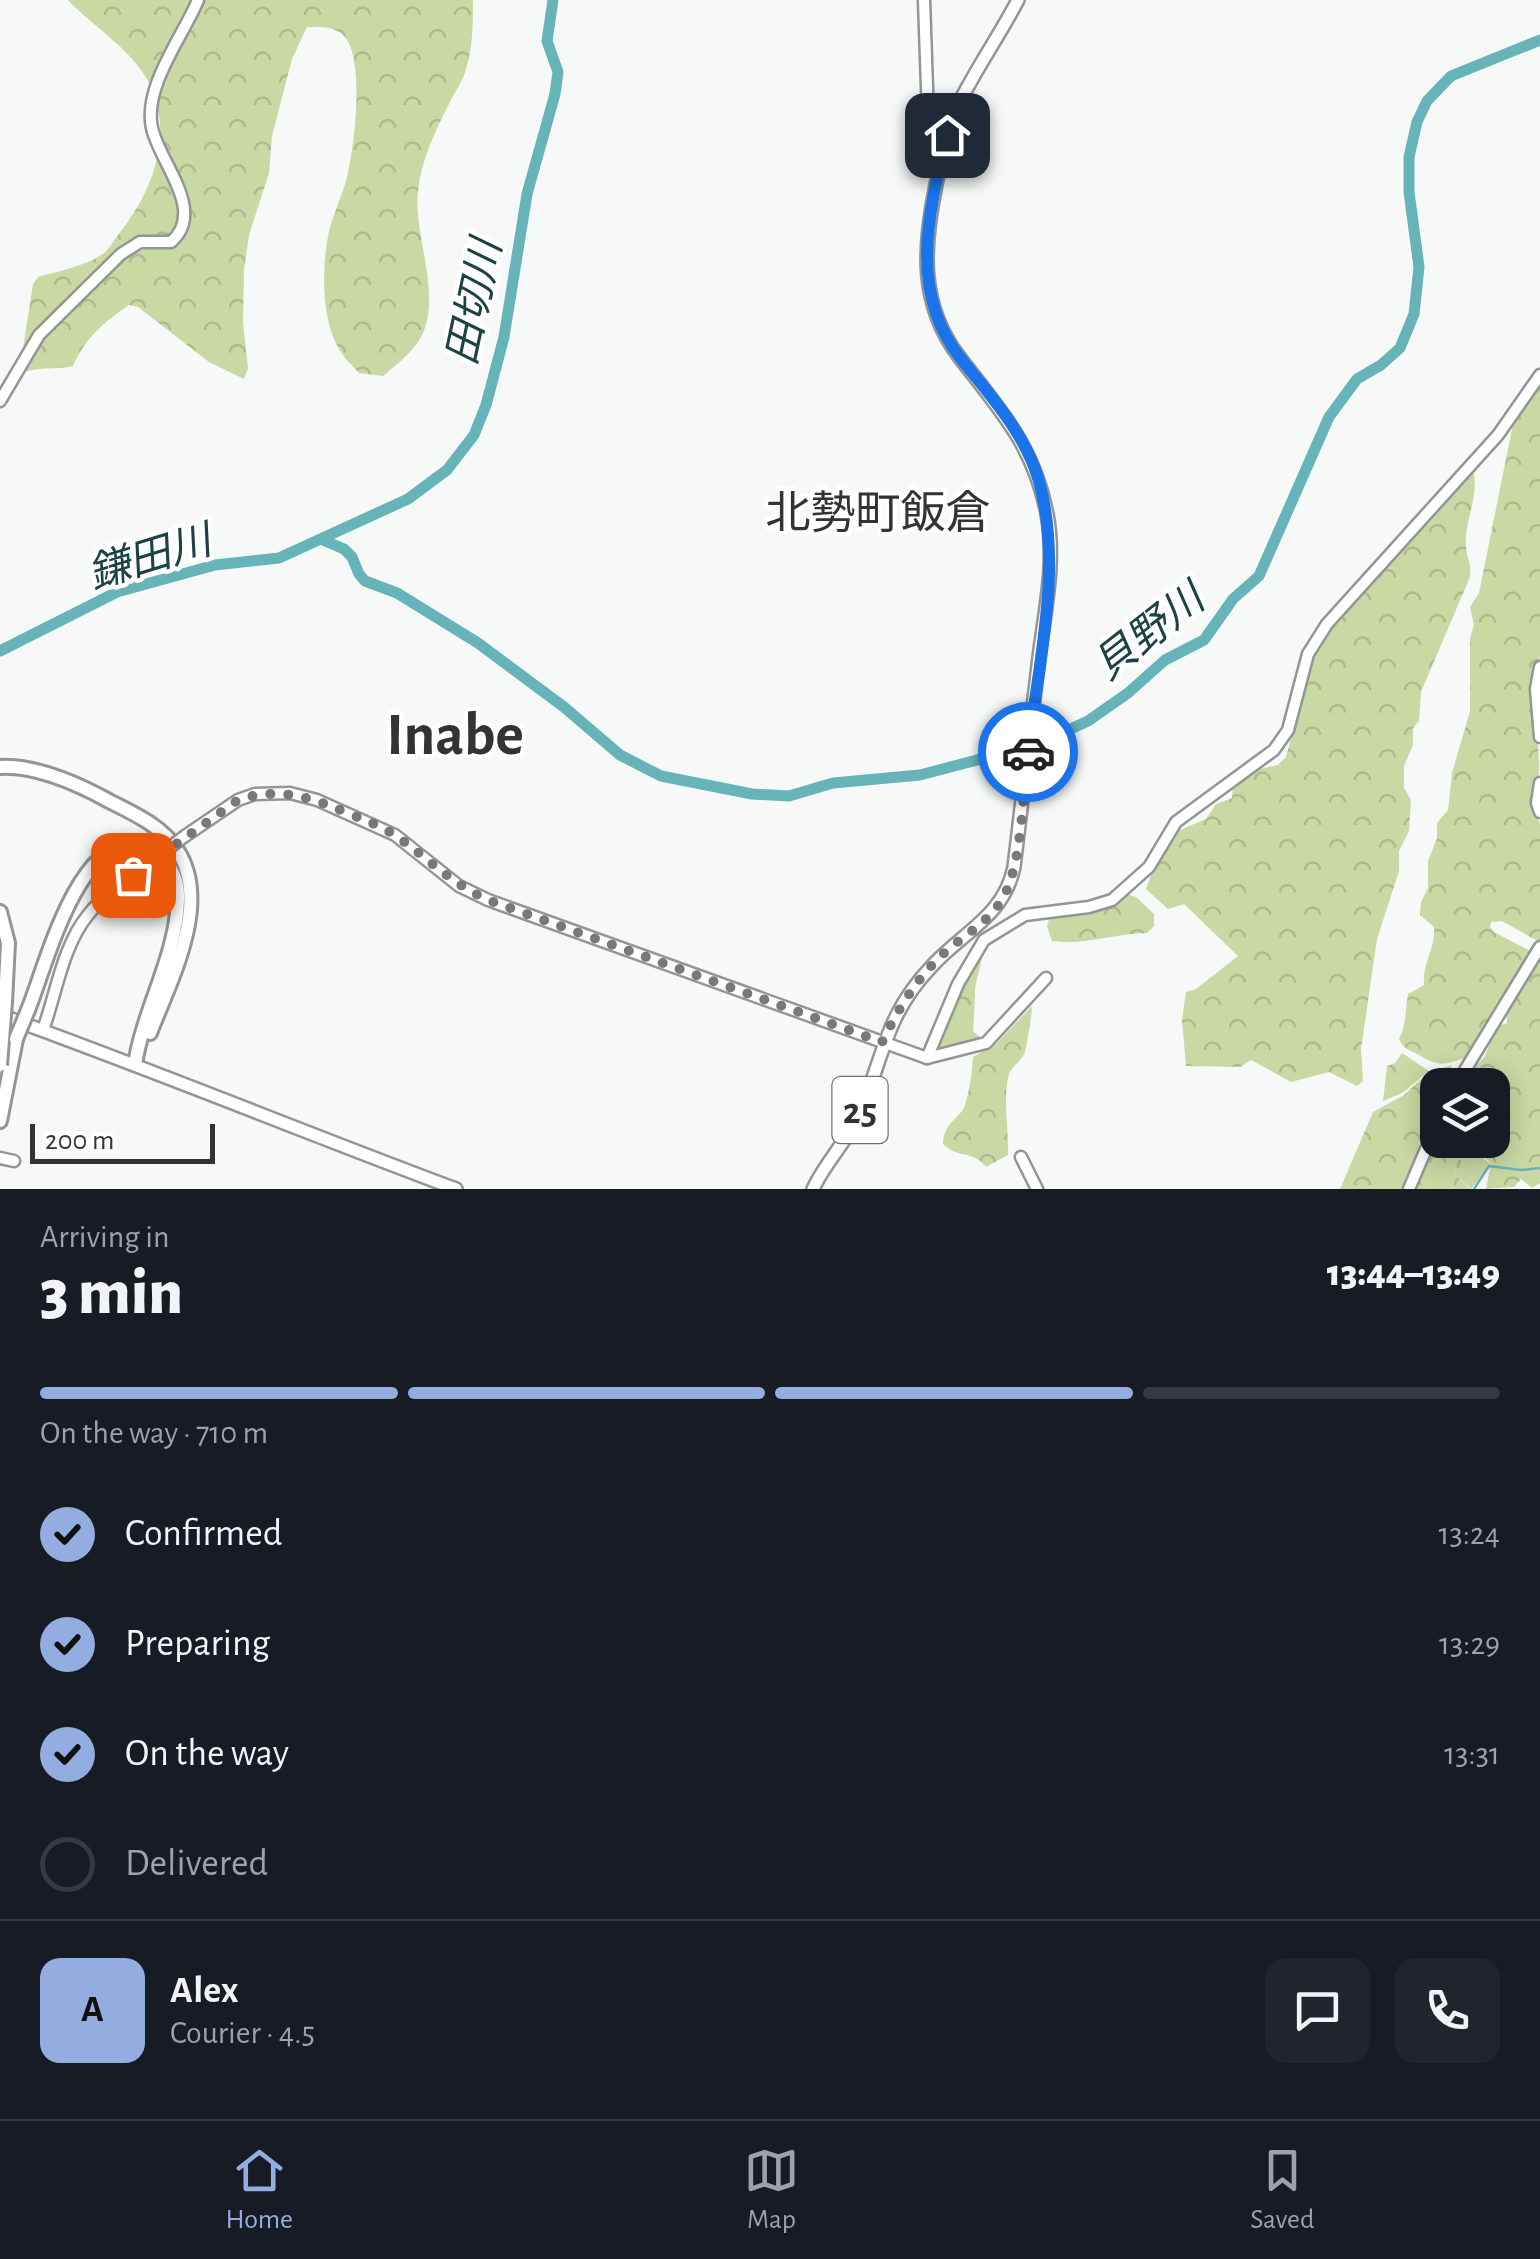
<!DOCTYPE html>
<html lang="en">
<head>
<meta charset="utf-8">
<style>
	:root { --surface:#171b24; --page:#20242c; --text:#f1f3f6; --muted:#9ea1a6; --line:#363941; --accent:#94ade0 }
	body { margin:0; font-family:"Alegreya Sans","Noto Sans JP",sans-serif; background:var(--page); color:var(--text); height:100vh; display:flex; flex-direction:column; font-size:38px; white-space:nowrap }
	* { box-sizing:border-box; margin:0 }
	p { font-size:32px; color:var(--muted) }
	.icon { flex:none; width:55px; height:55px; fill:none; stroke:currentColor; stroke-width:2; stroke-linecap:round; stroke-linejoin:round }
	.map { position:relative; height:1189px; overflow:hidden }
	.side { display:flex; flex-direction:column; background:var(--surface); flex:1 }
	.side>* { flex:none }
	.controls { position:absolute; left:1420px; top:1068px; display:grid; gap:20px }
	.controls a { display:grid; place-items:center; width:90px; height:90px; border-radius:20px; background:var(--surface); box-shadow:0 5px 25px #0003; font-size:50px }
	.scale { position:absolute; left:30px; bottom:25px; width:185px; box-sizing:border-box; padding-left:10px; border:5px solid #323332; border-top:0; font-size:28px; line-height:35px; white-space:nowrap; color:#323332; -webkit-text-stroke:8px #fff; paint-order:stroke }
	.pin { position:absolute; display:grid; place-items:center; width:85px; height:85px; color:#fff; margin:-42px; border-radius:20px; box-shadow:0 5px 15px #0006 }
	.courier { position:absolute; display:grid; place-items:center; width:100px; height:100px; margin:-50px; border:8px solid #1a73e8; border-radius:50%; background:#fff; color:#222; box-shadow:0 2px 12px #0007 }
	.overview em { font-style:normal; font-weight:800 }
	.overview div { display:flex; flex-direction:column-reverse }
	.overview { display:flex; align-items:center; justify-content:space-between; height:170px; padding:0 40px }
	h1 { font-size:65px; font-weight:800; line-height:75px }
	.bar { display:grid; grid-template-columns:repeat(4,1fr); gap:15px 10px; align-content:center; height:120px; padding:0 40px }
	.bar i { height:12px; border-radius:8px; background:var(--line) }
	.bar .on { background:var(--accent) }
	.bar p { grid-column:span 4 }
	.line { display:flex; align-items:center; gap:25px; padding:0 40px; border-top:2px solid var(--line) }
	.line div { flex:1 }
	.round { display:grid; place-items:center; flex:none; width:105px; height:105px; border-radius:20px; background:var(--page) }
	ol { padding:0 40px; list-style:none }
	li { display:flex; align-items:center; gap:30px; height:110px }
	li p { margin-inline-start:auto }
	li .icon { padding:10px; border-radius:50%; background:var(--accent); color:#111; stroke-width:4 }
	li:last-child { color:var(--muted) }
	li i { width:55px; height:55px; border:5px solid var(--line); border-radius:50% }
	.tabs { display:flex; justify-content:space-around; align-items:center; height:140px; border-top:2px solid var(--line); background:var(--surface); font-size:28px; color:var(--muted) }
	.tabs a { display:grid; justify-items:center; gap:5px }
	.tabs .on { color:var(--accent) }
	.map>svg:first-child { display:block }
</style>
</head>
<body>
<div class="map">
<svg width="1540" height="1189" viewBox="0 0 1540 1189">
	<defs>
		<pattern id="grass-tufts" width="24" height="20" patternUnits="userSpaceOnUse" patternTransform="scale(2.5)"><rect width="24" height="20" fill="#cad8a4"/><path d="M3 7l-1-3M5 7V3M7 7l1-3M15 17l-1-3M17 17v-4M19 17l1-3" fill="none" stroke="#aeba8e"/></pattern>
		<pattern id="forest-crowns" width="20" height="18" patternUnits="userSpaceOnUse" patternTransform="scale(2.5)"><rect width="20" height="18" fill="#cad8a4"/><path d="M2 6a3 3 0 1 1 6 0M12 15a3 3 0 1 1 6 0" fill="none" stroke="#aeba8e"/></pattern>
	</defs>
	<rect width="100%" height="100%" fill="#f6f9f7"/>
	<!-- grass -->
	<polygon fill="url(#grass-tufts)" points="1462,1140 1481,1140 1478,1154 1491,1164 1471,1189 1456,1175 1453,1144"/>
	<!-- forest -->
	<g fill="url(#forest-crowns)">
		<path d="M68 0H473C473 23 473 47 466 69 463 81 454 93 449 104 435 131 421 161 418 191 413 236 443 295 421 337 413 352 395 366 383 376L359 373C352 365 344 358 339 349 321 319 322 269 328 236 332 216 342 197 347 177 354 149 366 56 343 35 334 26 319 27 307 27L292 59 272 136 269 173 249 235 244 270 243 322 248 369 244 379 209 362 138 307 129 305C104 322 85 338 73 366 54 370 37 366 19 374L33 284 38 277C58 271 87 266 104 253 109 249 114 240 118 235 152 193 175 135 149 83 131 48 94 28 68 0Z"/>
		<path d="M1540 382V657C1526 699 1540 728 1539 769 1538 790 1533 804 1540 825V938L1539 942 1502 921 1491 922 1490 927 1494 932 1532 952 1470 1056C1444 1065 1441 1068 1417 1054 1407 1049 1404 1049 1399 1039 1407 1023 1405 1011 1408 994L1424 985C1422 964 1436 947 1434 927L1420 915 1421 902 1428 888V861L1437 838V823L1448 810 1452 773 1470 711V638L1474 625 1470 607 1479 593 1513 424Z"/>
		<path d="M1473 470C1480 497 1464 520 1466 545 1466 557 1472 563 1470 577L1421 692 1419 721 1413 728V745L1404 766V788L1411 800 1409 831 1399 851V871L1377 939 1361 1049 1363 1081 1357 1086 1329 1072 1291 1082 1251 1060 1240 1067 1186 1066 1182 1020 1186 992 1196 989 1238 956 1184 904 1168 909 1146 889 1155 864 1177 828 1180 830 1206 819 1216 804 1232 798 1233 786 1256 770 1278 765 1286 757 1313 655 1325 633Z"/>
		<path d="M1127 894 1136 897 1154 914V926L1147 933C1115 933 1084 946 1052 941L1047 926 1050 916 1105 907Z"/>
		<path d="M981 949C984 962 976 976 975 990 975 1004 974 1017 973 1031L981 1038 973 1044 934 1054 949 1010Z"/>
		<polygon points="1540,954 1540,1183 1532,1188 1521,1179 1514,1187 1486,1189 1491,1163 1475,1149 1481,1140 1492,1140 1492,1085 1460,1085 1485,1056 1496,1027 1507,1023 1506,1011"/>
		<path d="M1032 1006C1032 1013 1027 1045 1025 1052 1021 1063 1011 1065 1008 1078 1003 1103 1009 1129 1008 1155L986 1167C972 1149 959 1160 943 1144 943 1122 961 1118 965 1105 970 1089 972 1073 973 1057L997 1043Z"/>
		<polygon points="1402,1053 1429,1071 1402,1093 1383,1101 1387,1066 1395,1063"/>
		<polygon points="1452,1065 1448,1073 1456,1079 1452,1085 1438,1085 1437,1112 1406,1189 1340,1189 1373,1112 1404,1095 1428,1073"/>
		<polygon points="1437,1130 1438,1140 1462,1140 1453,1144 1456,1175 1470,1189 1413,1189"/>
	</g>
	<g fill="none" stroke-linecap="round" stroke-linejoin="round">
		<!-- stream -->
		<polyline stroke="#66b4ba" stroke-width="2.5" points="1474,1189 1489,1166 1521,1170 1540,1168"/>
		<!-- river -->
		<g stroke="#66b4ba" stroke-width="11">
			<polyline points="323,540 344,549 352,557 359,574 365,581 397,593 478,643 564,707 620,755 661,776 752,794 789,796 833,783 920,775 1038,744 1088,721 1128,693 1165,660 1204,640 1233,599 1259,576 1329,417 1357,379 1381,365 1400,348 1414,314 1419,267 1409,192 1409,157 1417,122 1427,101 1451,76 1540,40"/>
			<polyline points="0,651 117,592 215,565 279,558 408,499 447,470 474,435 486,405 504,337 527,194 555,94 558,72 547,41 553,0"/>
		</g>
		<defs>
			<g id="secondary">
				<polyline points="924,0 928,117 947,135"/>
				<path d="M0 401 39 335 121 254 140 242H171C207 211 159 162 152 128 143 87 182 38 198 0"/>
				<polyline points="1540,667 1536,689 1540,737"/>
				<polyline points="1540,783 1537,803 1540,812"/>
				<polyline points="185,836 238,800 255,794 290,793 317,800 395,835 459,886 488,900 927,1058 986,1043 1046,978"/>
				<path d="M43 1030C56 994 63 945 88 915 105 893 131 877 153 860"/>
				<polyline points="927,1058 958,984 984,940 1025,915 1089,907 1112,900 1149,867 1176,822 1274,750 1288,730 1308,654 1327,624 1498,435 1540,375"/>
				<polyline points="1456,1085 1540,947"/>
				<polyline points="1021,1157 1037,1189"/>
				<polyline points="0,1158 14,1161"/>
				<polyline points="1409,1189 1438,1121"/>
			</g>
			<g id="primary">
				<path d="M0 1015C153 1070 303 1132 456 1189"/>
				<path d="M813 1189C825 1163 846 1142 858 1117 884 1058 884 1016 932 966 963 932 1004 916 1014 867 1022 797 1031 727 1039 657 1045 610 1056 561 1047 514 1034 446 1000 410 960 358 919 305 923 247 936 185 941 158 946 130 958 105 976 69 999 36 1018 0"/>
			</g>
			<g id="highway">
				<path d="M0 767C36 765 78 784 109 801 133 813 162 826 177 850 212 903 170 981 150 1033"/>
				<polyline points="0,912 8,943 5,1002"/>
				<path d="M28 1010C46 967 81 818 150 849 170 858 179 880 178 900 176 957 144 1008 135 1064"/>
				<polyline points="0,1121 16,1039"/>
			</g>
		</defs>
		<!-- secondary casing -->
		<use href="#secondary" stroke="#939695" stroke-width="15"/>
		<!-- primary casing -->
		<use href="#primary" stroke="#939695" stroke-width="16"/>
		<!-- highway casing -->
		<use href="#highway" stroke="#939695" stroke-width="18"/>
		<!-- secondary -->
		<use href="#secondary" stroke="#fff" stroke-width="10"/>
		<!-- primary -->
		<use href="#primary" stroke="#fff" stroke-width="11"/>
		<!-- highway -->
		<use href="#highway" stroke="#fff" stroke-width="12"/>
		<defs>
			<polyline id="secondary-bridge" points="153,860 185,836"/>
			<g id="highway-bridge">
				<polyline points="16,1039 28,1010"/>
				<polyline points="0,1065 5,1002"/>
			</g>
		</defs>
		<!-- secondary-bridge casing -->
		<use href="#secondary-bridge" stroke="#939695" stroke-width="15" stroke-linecap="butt"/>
		<!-- highway-bridge casing -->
		<use href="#highway-bridge" stroke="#939695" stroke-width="18" stroke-linecap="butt"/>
		<!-- secondary-bridge -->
		<use href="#secondary-bridge" stroke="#fff" stroke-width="10"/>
		<!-- highway-bridge -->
		<use href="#highway-bridge" stroke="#fff" stroke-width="12"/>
	</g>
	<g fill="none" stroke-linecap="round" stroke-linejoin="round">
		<!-- done -->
		<path stroke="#777877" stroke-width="10" stroke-dasharray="0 18" d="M133 875 238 800C280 786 312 798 350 814 367 821 384 827 399 838 431 861 451 883 488 900L882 1042C898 1010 916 979 943 954 964 935 990 922 1004 896 1022 862 1023 792 1028 752"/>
		<!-- route -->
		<path stroke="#1a73e8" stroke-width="12" d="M947 135C929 212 907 292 962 360 992 398 1025 433 1039 481 1063 568 1038 664 1028 752"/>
	</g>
	<g text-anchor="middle" stroke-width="9" stroke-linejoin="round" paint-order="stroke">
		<!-- shield labels -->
		<rect fill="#fff" stroke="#707070" stroke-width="2.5" x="832.5" y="1077" width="55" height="66" rx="8"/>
		<g font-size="38" font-weight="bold" fill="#323332">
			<text x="860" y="1123">25</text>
		</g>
		<!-- water labels -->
		<g font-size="42" font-style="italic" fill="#1c4245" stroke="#fff">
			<text transform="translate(473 302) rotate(-78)" y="15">田切川</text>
			<text transform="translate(149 556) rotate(-17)" y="15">鎌田川</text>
			<text transform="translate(1148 631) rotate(-38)" y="15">貝野川</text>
		</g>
		<!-- quarter labels -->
		<g font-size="45" fill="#323332" stroke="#fff">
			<text x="878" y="528">北勢町飯倉</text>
		</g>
		<!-- town labels -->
		<g font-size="60" font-weight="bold" fill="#323332" stroke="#fff">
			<text x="455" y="754">Inabe</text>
		</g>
	</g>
</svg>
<div class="controls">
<a><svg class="icon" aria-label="layers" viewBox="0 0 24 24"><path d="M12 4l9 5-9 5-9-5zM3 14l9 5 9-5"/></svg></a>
</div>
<div class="scale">200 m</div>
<div class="pin" style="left:133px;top:875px;background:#ea580c"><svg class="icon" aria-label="bag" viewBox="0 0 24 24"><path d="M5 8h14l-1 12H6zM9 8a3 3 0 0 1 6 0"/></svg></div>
<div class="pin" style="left:947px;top:135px;background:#1f2937"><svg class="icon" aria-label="home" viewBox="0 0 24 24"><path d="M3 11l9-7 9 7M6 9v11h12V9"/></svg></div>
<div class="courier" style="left:1028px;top:752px"><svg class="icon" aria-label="car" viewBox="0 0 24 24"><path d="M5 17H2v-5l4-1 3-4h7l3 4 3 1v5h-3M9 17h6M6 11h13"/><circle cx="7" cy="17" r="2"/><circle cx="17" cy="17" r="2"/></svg></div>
</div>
<section class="side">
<div class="overview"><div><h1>3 min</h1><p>Arriving in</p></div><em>13:44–13:49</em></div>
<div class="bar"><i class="on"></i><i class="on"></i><i class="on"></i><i></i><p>On the way · 710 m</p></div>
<ol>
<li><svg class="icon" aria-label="check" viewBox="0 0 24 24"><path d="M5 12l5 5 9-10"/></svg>Confirmed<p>13:24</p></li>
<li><svg class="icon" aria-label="check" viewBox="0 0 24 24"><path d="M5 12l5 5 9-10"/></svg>Preparing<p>13:29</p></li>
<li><svg class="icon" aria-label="check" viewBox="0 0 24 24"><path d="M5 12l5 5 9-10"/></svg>On the way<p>13:31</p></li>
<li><i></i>Delivered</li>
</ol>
<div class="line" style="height:180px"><b class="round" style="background:var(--accent);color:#111">A</b><div><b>Alex</b><p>Courier · 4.5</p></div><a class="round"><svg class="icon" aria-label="chat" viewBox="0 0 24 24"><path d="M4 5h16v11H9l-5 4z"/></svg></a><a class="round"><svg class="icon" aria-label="phone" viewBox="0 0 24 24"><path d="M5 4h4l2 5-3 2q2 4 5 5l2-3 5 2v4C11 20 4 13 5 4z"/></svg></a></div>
</section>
<nav class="tabs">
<a class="on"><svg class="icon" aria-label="home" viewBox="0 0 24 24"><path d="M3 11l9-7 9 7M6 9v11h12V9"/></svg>Home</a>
<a><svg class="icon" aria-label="map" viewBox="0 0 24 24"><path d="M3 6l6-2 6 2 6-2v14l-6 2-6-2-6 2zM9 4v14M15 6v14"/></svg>Map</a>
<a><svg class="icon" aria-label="saved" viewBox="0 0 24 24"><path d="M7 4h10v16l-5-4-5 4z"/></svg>Saved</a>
</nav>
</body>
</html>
